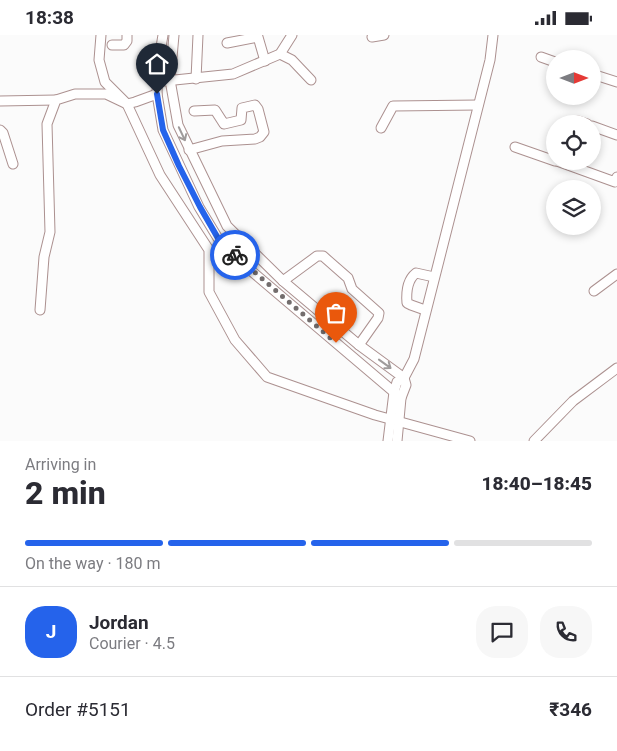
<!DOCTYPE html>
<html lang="en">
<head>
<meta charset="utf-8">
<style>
	:root { --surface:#fff; --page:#f7f7f7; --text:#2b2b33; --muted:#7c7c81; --line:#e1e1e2; --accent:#2563eb }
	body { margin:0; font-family:Roboto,sans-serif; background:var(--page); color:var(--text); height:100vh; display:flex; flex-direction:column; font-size:19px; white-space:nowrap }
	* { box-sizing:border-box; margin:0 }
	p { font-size:16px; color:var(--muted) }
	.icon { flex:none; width:28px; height:28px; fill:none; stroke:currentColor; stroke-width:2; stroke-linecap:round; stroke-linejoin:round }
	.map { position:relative; height:406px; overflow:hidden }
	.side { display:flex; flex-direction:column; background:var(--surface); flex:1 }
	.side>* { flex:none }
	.needle { width:32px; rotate:90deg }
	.fabs { position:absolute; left:546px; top:15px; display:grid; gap:10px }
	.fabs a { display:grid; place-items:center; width:55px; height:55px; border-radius:50%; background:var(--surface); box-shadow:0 2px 8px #0003; font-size:25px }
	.pin { position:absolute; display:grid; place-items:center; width:42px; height:42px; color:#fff; margin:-51px -21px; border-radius:50% 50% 50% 0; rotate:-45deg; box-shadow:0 0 5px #0007 }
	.pin .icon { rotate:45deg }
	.courier { position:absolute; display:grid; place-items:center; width:50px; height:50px; margin:-25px; border:4px solid #2563eb; border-radius:50%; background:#fff; color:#222; box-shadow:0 1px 6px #0007 }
	.headline em { font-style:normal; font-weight:800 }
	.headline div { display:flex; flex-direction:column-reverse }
	.headline { display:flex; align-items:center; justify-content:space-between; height:85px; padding:0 25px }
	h1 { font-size:32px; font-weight:800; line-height:38px }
	.bar { display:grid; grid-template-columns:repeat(4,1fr); gap:8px 5px; align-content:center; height:60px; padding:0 25px }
	.bar i { height:6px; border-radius:4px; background:var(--line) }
	.bar .current { background:var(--accent) }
	.bar p { grid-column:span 4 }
	.line { display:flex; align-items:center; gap:12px; padding:0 25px; border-top:1px solid var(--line) }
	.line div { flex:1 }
	.round { display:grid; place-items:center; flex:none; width:52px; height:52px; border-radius:20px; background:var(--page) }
	.status { display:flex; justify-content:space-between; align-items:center; height:35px; padding:0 25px; background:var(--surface); direction:ltr }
	.status svg { height:14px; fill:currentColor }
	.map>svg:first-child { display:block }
</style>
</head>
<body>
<div class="status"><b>18:38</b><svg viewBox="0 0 49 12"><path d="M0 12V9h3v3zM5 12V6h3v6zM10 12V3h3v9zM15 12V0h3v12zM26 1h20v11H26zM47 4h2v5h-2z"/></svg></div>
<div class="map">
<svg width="617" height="406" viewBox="0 0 617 406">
	<rect width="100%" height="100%" fill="#fbfbfb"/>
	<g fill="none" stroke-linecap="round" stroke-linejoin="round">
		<defs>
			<g id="minor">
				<polyline points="101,0 99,25 105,47 127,69 160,140 209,215 209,257 235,305 267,342 375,380 470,406"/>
				<polyline points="163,0 158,30 157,59 163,95 199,172 219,205 249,234 401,363"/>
				<polyline points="174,0 170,45 178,90 227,191 283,246 359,310 404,343"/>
				<polyline points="372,2 384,0"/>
				<polyline points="227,8 258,2 265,26"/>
				<polyline points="112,10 124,10 127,6 127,0"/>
				<polyline points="280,19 292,25 311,45"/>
				<polyline points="541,22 555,27"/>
				<polyline points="592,39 617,47"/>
				<polyline points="196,44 198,0"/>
				<polyline points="165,46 233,39 280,19 292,0"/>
				<polyline points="0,66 56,65"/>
				<polyline points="578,86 587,89"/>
				<polyline points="592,91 617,100"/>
				<polyline points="381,93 393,71 478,70"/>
				<polyline points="0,95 3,98 13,129"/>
				<polyline points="515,112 555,126"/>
				<polyline points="189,115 222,106 255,104 260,102 264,97 258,74 255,70 242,73 241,85 224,89 215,75 194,76"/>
				<polyline points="557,126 615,147 617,142"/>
				<polyline points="283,246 317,221 323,221 348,243 352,254 379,278 378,283 359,310"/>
				<polyline points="594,256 617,239"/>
				<polyline points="40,275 44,222 50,197 47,89 56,65 75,59 106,59 127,69 135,67 157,59"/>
				<path d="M425 275 411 270 407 268C406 256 407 245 416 238L434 242"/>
				<polyline points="388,406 394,357 397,347 404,343 414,324 490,25 493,0"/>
				<polyline points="397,406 401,363 406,350 404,343"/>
				<polyline points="534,406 573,366 617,333"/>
			</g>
		</defs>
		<!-- minor casing -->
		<use href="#minor" stroke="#ac9190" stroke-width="11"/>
		<!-- minor -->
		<use href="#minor" stroke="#fff" stroke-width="9"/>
	</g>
	<!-- one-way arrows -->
	<defs><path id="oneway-shaft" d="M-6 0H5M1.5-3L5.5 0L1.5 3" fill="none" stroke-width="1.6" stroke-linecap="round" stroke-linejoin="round" transform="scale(1.25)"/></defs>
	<g stroke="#9f9b9b">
		<use href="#oneway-shaft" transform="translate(182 99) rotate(65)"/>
		<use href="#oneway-shaft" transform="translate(385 329) rotate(36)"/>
	</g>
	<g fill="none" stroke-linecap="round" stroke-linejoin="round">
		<!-- done -->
		<polyline stroke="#736d6d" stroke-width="5" stroke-dasharray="0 9" points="235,220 336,308"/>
		<!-- route -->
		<polyline stroke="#2563eb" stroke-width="6" points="157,59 163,95 179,131 200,172 219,205 235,220"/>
	</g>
</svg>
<div class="fabs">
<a><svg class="needle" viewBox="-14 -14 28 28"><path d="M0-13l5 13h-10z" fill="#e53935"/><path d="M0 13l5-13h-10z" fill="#7c7c81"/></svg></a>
<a><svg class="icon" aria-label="locate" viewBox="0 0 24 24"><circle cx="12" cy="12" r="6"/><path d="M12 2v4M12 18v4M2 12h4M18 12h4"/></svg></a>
<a><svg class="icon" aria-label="layers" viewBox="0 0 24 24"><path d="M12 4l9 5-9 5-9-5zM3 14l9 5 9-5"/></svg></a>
</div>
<div class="pin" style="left:336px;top:308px;background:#ea580c"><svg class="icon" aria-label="bag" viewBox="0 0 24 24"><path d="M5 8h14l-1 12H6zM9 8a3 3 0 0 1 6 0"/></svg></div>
<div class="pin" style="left:157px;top:59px;background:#1f2937"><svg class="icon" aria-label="home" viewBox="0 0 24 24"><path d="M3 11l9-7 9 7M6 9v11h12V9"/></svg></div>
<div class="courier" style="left:235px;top:220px"><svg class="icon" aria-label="bike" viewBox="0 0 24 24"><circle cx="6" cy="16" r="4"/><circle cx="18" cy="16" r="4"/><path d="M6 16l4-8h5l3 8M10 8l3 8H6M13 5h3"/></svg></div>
</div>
<section class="side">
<div class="headline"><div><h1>2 min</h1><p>Arriving in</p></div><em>18:40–18:45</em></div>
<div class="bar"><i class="current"></i><i class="current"></i><i class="current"></i><i></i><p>On the way · 180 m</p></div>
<div class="line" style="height:90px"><b class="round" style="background:var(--accent);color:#fff">J</b><div><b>Jordan</b><p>Courier · 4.5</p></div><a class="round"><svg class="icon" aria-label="chat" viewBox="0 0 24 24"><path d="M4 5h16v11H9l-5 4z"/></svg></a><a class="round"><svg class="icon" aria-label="phone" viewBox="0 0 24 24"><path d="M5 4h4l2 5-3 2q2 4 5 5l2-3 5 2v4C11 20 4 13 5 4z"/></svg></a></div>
<div class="line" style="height:65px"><div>Order #5151</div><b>₹346</b></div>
</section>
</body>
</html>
